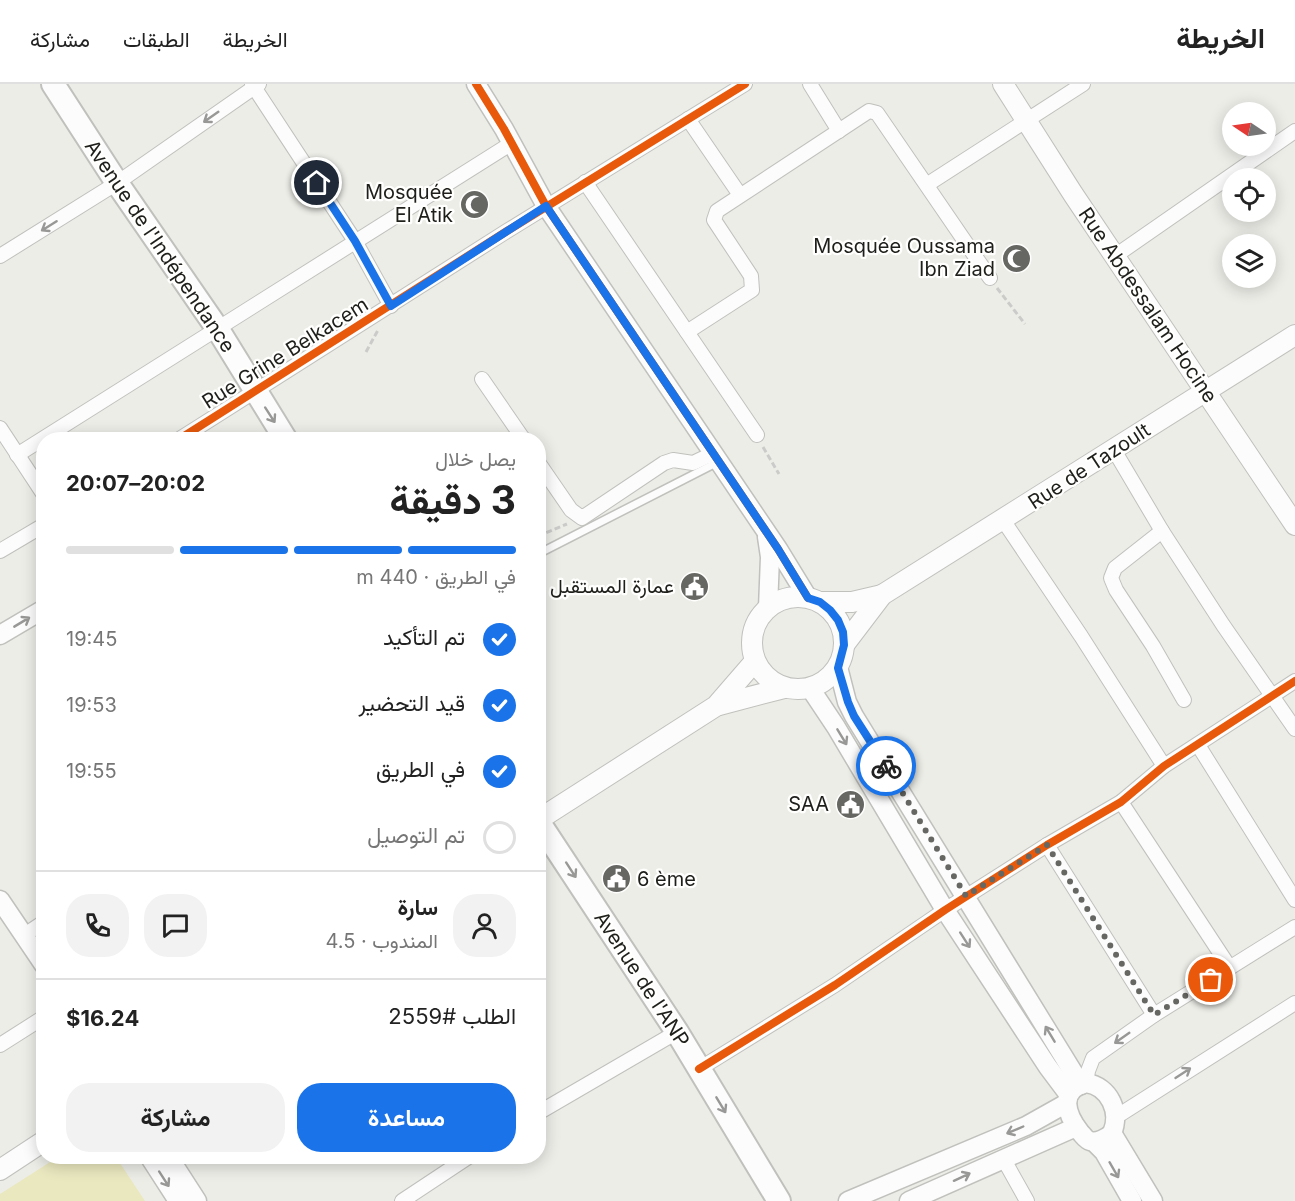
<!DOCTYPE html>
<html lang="ar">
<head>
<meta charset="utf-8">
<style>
	:root { --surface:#fff; --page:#f2f2f2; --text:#222; --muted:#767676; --line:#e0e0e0; --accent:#1a73e8 }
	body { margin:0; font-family:Inter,Vazirmatn,sans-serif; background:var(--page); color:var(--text); direction:rtl; height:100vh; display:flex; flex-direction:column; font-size:22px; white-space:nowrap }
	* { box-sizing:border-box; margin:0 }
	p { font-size:20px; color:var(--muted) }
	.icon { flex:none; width:33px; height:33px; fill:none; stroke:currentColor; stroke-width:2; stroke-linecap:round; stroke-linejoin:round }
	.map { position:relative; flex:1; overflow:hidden; direction:ltr }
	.sheet { position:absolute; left:36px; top:348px; width:510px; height:732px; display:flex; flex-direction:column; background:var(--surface); border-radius:24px; box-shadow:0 3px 15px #0003; direction:rtl }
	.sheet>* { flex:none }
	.needle { width:39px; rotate:283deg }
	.tools { position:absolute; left:1222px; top:18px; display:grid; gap:12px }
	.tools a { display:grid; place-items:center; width:54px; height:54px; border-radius:50%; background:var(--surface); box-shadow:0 3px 15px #0003; font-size:30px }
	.pin { position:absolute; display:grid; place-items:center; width:51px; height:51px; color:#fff; margin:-26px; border:3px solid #fff; border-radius:50%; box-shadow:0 2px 6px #0007 }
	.courier { position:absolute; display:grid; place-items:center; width:60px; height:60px; margin:-30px; border:4px solid #1a73e8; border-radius:50%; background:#fff; color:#222; box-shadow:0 2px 8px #0007 }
	.head em { font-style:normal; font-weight:700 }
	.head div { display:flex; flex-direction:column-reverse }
	.head { display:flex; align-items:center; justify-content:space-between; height:102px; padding:0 30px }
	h1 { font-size:39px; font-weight:700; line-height:45px }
	.bar { display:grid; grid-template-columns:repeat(4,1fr); gap:9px 6px; align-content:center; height:72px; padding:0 30px }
	.bar i { height:8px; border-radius:4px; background:var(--line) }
	.bar .active { background:var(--accent) }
	.bar p { grid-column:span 4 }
	.line { display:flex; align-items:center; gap:15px; padding:0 30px; border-top:2px solid var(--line) }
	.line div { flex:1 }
	.round { display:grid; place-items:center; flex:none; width:63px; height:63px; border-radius:24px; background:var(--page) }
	ol { padding:0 30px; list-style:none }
	li { display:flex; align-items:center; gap:18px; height:66px }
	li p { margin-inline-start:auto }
	li .icon { padding:6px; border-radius:50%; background:var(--accent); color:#fff; stroke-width:4 }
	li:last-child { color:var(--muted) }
	li i { width:33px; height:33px; border:3px solid var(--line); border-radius:50% }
	.action { display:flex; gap:12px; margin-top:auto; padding:12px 30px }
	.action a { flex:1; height:69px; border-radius:24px; background:var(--accent); color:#fff; font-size:24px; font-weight:700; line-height:69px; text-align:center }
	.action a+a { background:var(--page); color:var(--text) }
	header { display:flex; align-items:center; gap:36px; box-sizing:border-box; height:84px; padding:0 30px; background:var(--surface); border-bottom:2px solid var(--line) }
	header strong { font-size:28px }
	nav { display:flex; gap:33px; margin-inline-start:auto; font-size:21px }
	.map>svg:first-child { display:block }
</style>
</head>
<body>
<header>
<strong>الخريطة</strong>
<nav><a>الخريطة</a><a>الطبقات</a><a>مشاركة</a></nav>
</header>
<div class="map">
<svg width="1295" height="1117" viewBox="0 0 1295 1117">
	<rect width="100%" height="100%" fill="#edede8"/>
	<!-- green -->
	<polygon fill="#eae8bf" points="58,1073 116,1073 145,1117 0,1117 0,1110"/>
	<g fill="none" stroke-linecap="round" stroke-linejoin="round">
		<defs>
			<polyline id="service" points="538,470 718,378"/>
			<g id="minor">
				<polyline points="252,0 355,157 391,222"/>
				<polyline points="810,0 839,47"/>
				<polyline points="688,35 740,111"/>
				<polyline points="585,98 757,351"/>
				<polyline points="928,100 1083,0"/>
				<polyline points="0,172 117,99 259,0"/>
				<polyline points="1115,172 1295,47"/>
				<polyline points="687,248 752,206 751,192 714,136 717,127 869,27 877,29 990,194"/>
				<polyline points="482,295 524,356"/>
				<polyline points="0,344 44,411"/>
				<polyline points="178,356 507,147 745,0"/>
				<polyline points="1114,366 1162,447 1223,541 1295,645"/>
				<polyline points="17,371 512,59"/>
				<polyline points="538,378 571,426 582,434 664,379 673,376 693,379 712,370"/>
				<polyline points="1003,436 1081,552 1164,682"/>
				<polyline points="1162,447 1115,484 1111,494 1116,506 1153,562 1184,616"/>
				<polyline points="0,467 44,441"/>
				<polyline points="1198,661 1295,816"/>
				<polyline points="1121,718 1230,884"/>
				<polyline points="1047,761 1154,931"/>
				<polyline points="23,852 44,838"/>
				<polyline points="0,961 44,933"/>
				<polyline points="699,985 835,901 945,826 1047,761 1121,718 1164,682 1295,597"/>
				<polyline points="1086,999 1088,987 1093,974 1154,931 1295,843"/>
				<polyline points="538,1029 677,948"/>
				<polyline points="1116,1033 1295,919"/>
				<polyline points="1003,1074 1027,1117"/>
				<polyline points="402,1117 470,1072"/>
			</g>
			<g id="tertiary">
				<polyline points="476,0 504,45 546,122 778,465 808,514"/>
				<polyline points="767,453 770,473 768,524"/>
				<polyline points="0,551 44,525"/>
				<polyline points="838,583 847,618 854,632 1081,1001"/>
				<polyline points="810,604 836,643 945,826 1048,983 1069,1011"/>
				<polyline points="0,816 44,881"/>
				<path d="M1086 999C1110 1002 1121 1029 1112 1049 1107 1054 1097 1059 1090 1057 1086 1056 1083 1051 1080 1048 1066 1030 1058 1006 1086 999Z"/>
				<polyline points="1112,1049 1153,1117"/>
				<polyline points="1094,1058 1104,1068 1132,1117"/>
				<polyline points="149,1072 178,1117"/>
				<polyline points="168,1072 197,1117"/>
				<polyline points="848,1117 1026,1042 1067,1019"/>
				<polyline points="909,1117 1076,1043"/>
			</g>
			<g id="secondary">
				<polyline points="1003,0 1073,110 1295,441"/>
				<circle cx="798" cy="559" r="46"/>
				<polyline points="820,518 852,518 882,511"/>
				<polyline points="844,561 882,511 1295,251"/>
				<polyline points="719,621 784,604"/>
				<polyline points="538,736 716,622 755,577"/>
				<polyline points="0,1086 44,1057"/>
			</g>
			<g id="primary">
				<polyline points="53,0 117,99 217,244 286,356"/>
				<polyline points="538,737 677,948 779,1117"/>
			</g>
		</defs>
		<!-- service casing -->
		<use href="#service" stroke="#c0c0bd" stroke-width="10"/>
		<!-- minor casing -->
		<use href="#minor" stroke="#c0c0bd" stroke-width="16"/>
		<!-- tertiary casing -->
		<use href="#tertiary" stroke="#c0c0bd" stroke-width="21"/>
		<!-- secondary casing -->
		<use href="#secondary" stroke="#c0c0bd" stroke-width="22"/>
		<!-- primary casing -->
		<use href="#primary" stroke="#c0c0bd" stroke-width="26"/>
		<!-- path -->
		<g stroke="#cbcbca" stroke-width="3" stroke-dasharray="6 3" stroke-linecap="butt">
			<polyline points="997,204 1025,240"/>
			<polyline points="366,268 378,246"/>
			<polyline points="763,363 779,390"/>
			<polyline points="538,452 567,440"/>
		</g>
		<!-- service -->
		<use href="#service" stroke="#fcfcfc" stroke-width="7"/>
		<!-- minor -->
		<use href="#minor" stroke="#fcfcfc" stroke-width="14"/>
		<!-- tertiary -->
		<use href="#tertiary" stroke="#fcfcfc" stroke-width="18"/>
		<!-- secondary -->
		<use href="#secondary" stroke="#fcfcfc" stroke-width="20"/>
		<!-- primary -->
		<use href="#primary" stroke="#fcfcfc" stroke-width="22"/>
		<defs>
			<g id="cycleway">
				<polyline points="476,0 504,45 546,122 778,465 808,514"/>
				<polyline points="178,356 507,147 745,0"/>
				<polyline points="699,985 835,901 945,826 1047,761 1121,718 1164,682 1295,597"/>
			</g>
		</defs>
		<!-- cycleway casing -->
		<use href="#cycleway" stroke="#fffffe" stroke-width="11"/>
		<!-- cycleway -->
		<use href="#cycleway" stroke="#e8590c" stroke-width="8"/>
	</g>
	<!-- one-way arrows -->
	<defs><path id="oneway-shaft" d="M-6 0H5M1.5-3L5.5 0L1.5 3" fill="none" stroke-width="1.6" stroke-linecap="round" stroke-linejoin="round" transform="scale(1.5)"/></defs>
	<g stroke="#989897">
		<use href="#oneway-shaft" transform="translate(211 33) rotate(145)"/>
		<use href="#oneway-shaft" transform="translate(49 142) rotate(148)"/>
		<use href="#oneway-shaft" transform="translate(270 331) rotate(57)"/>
		<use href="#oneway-shaft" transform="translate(22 538) rotate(-31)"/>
		<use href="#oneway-shaft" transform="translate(842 653) rotate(59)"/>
		<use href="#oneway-shaft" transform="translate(571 786) rotate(57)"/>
		<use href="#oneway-shaft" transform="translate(965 856) rotate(57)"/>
		<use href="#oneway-shaft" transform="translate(1050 950) rotate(-121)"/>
		<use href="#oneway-shaft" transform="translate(1122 954) rotate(145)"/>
		<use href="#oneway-shaft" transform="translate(1183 989) rotate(-33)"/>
		<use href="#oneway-shaft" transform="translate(721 1021) rotate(59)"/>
		<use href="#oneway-shaft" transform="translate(1015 1046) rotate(157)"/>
		<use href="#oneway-shaft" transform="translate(1114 1086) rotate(60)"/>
		<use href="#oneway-shaft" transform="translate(962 1093) rotate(-25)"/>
		<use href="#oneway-shaft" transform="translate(164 1095) rotate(57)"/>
	</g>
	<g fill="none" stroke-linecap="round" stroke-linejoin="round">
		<!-- done -->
		<polyline stroke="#666663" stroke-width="6" stroke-dasharray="0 10.8" points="886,682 966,812 1047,761 1154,931 1211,896"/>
		<!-- route -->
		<polyline stroke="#1a73e8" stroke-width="8" points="317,99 355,157 391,222 546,122 778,465 808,514 820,518 830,526 838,536 843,548 844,561 838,584 848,618 854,632 886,682"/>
	</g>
	<!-- icons -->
	<defs>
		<symbol id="mosque-disc" viewBox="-11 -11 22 22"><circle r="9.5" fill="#666663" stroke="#fffffe"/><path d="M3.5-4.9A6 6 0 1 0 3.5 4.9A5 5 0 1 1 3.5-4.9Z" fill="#fff"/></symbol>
		<symbol id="civic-disc" viewBox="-11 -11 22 22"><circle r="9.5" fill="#666663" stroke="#fffffe"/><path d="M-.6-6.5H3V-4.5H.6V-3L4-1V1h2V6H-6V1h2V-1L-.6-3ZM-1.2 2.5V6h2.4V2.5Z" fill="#fff"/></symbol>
	</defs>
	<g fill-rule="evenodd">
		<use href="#mosque-disc" x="458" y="104" width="33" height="33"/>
		<use href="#mosque-disc" x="1000" y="158" width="33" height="33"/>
		<use href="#civic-disc" x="678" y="486" width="33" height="33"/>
		<use href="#civic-disc" x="834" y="704" width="33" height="33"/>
		<use href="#civic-disc" x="600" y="778" width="33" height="33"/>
	</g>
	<g text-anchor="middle" stroke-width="4.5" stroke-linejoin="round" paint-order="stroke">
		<!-- poi labels -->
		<g font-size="20" fill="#1e1e1b" stroke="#fffffe" text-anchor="end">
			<text x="453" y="115">Mosquée<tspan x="453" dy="23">El Atik</tspan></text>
			<text x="995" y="169">Mosquée Oussama<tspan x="995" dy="23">Ibn Ziad</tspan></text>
			<text x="674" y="509">عمارة المستقبل</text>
			<text x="829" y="727">SAA</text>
			<text x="637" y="802" text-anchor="start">6 ème</text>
		</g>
		<!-- street labels -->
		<g font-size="20" fill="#1e1e1b" stroke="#fffffe">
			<text transform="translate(160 162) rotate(56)" y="7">Avenue de l'Indépendance</text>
			<text transform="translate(1148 221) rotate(56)" y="7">Rue Abdessalam Hocine</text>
			<text transform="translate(285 269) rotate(-32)" y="7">Rue Grine Belkacem</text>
			<text transform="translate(1089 382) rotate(-33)" y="7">Rue de Tazoult</text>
			<text transform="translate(642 895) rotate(57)" y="7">Avenue de l'ANP</text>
		</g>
	</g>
</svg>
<div class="tools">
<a><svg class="needle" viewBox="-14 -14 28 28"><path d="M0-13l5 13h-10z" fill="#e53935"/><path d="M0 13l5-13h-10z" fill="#767676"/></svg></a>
<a><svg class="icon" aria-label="locate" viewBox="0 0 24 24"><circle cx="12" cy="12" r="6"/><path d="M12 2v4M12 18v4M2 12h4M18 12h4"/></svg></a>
<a><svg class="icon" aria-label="layers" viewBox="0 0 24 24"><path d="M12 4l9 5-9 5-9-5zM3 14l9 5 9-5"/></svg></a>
</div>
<div class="pin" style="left:1211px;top:896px;background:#ea580c"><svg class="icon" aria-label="bag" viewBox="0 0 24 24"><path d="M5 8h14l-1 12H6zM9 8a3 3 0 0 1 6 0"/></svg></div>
<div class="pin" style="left:317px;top:99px;background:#1f2937"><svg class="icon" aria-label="home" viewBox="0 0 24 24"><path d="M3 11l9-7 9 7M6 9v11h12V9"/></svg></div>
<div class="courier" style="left:886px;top:682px"><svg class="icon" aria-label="bike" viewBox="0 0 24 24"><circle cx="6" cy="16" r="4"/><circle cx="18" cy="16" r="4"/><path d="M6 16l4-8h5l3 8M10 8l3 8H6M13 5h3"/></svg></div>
<section class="sheet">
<div class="head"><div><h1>3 دقيقة</h1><p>يصل خلال</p></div><em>20:02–20:07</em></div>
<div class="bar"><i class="active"></i><i class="active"></i><i class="active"></i><i></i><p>في الطريق · 440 m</p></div>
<ol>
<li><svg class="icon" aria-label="check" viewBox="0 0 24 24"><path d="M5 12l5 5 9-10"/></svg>تم التأكيد<p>19:45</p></li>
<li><svg class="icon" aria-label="check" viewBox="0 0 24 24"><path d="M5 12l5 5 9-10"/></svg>قيد التحضير<p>19:53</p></li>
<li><svg class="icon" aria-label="check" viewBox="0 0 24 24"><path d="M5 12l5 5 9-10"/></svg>في الطريق<p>19:55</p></li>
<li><i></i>تم التوصيل</li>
</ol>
<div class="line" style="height:108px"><a class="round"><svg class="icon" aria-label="person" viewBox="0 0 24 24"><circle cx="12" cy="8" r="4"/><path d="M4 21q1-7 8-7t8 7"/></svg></a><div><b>سارة</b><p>المندوب · 4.5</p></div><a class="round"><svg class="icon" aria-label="chat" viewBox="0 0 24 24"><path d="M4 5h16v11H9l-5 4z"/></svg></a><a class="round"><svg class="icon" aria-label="phone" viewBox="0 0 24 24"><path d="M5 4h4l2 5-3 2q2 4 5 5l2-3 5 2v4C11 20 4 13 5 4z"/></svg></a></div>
<div class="line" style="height:78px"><div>الطلب #2559</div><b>$16.24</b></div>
<div class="action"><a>مساعدة</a><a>مشاركة</a></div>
</section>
</div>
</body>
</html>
